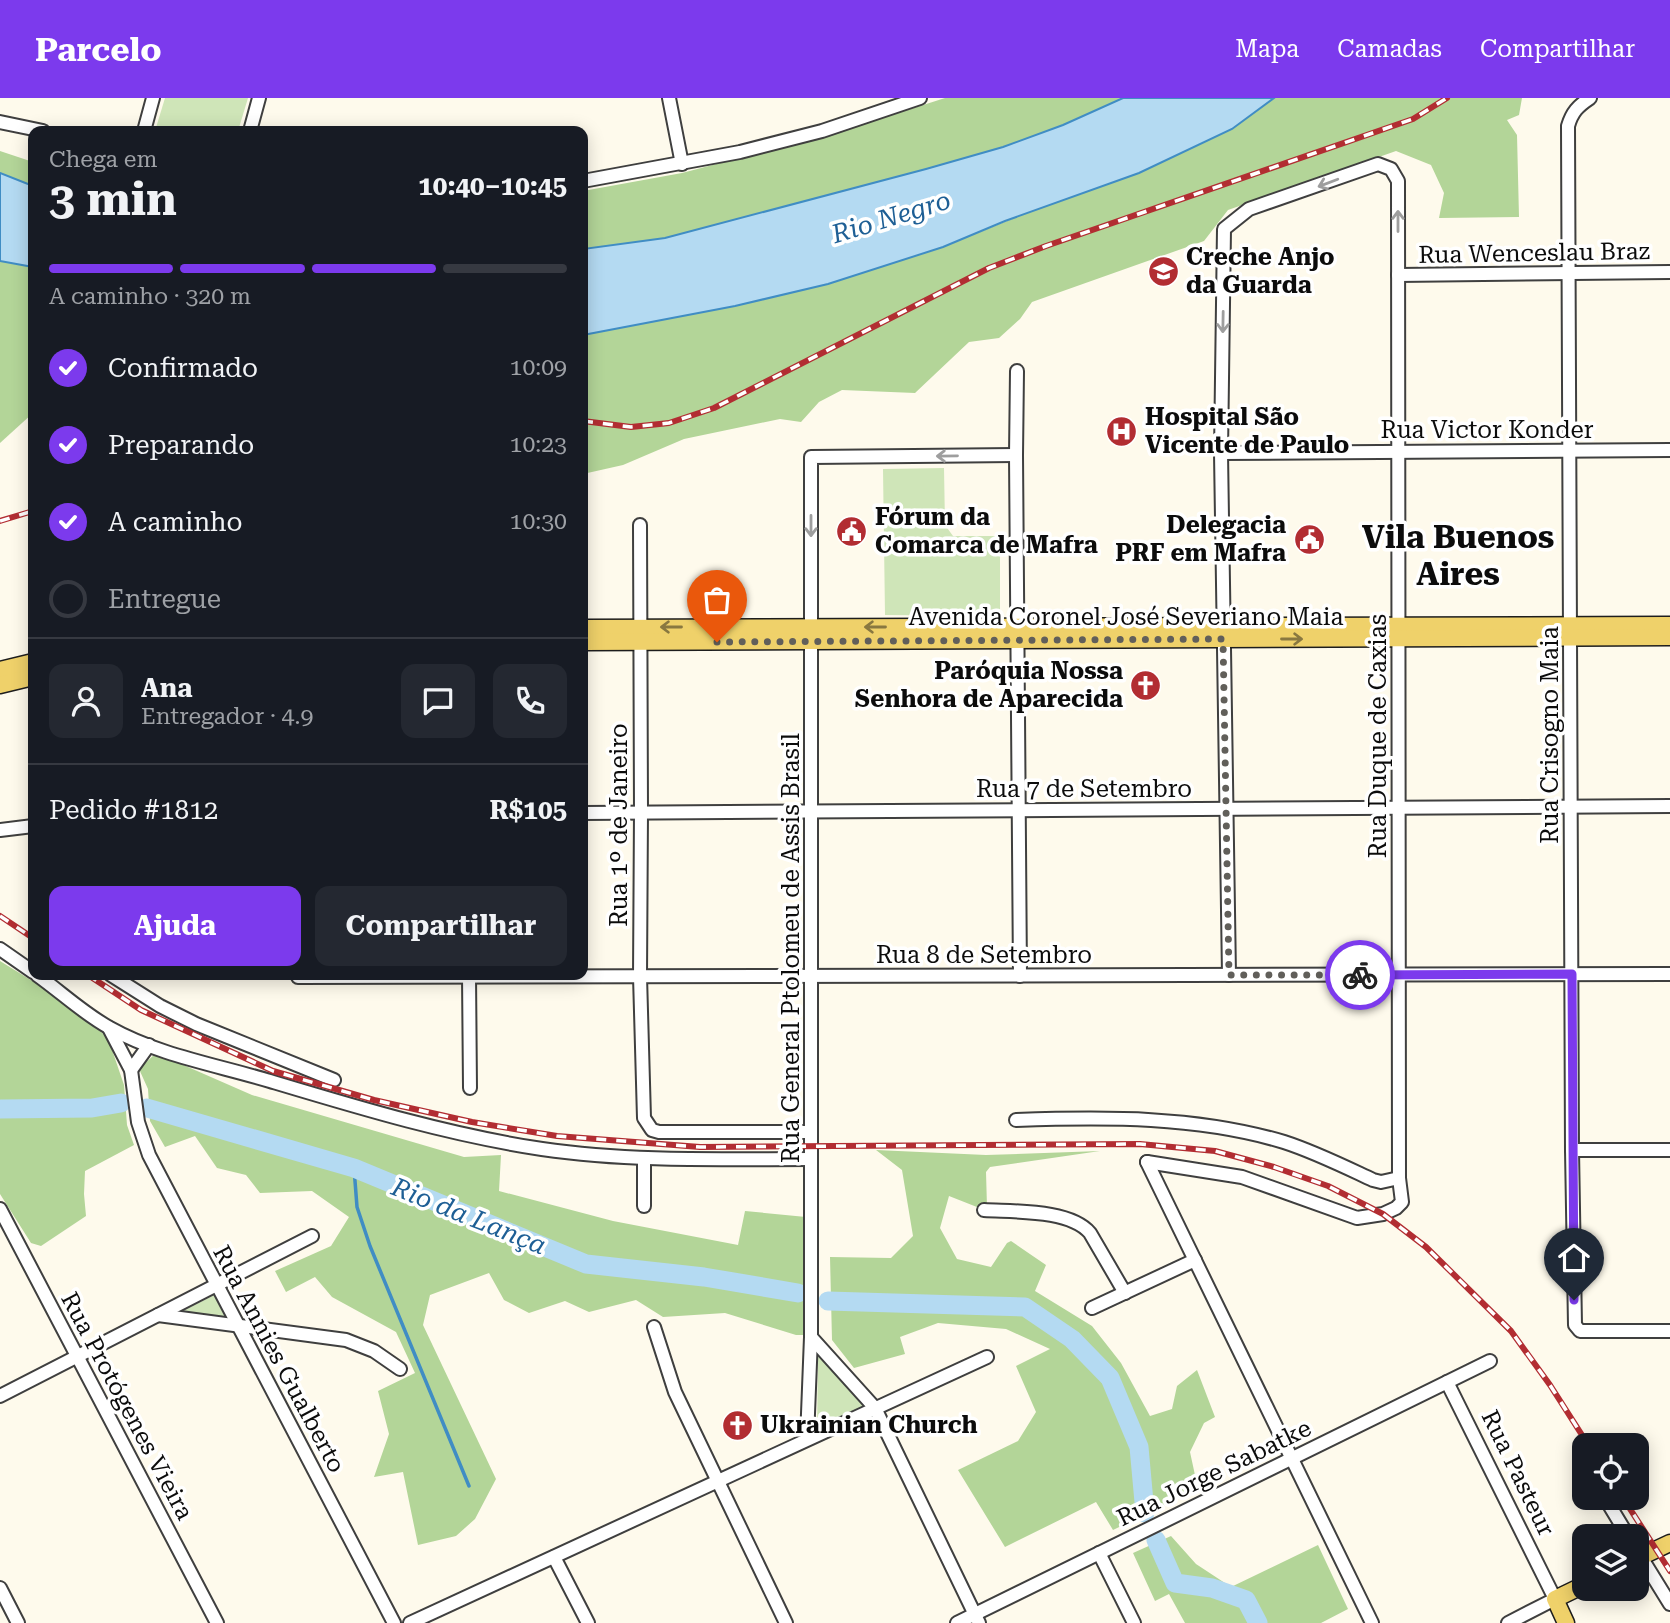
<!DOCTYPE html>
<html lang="pt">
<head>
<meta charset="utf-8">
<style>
	:root { --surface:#171b24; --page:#242831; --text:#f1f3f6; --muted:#9ea1a6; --line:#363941; --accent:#7c3aed }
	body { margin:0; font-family:"Roboto Serif",serif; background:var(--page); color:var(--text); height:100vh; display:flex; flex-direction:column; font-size:26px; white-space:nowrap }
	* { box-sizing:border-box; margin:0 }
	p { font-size:23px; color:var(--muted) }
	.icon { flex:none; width:38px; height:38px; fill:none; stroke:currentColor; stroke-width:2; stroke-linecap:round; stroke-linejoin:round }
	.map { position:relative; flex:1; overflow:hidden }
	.panel { position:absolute; left:28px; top:28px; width:560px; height:854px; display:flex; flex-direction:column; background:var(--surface); border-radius:14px; box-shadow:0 4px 18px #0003 }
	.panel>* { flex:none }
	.tools { position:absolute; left:1572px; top:1335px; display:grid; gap:14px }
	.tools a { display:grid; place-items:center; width:77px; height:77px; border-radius:14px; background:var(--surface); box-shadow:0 4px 18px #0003; font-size:35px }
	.pin { position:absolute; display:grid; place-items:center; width:60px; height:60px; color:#fff; margin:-72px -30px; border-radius:50% 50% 50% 0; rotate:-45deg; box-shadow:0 0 7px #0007 }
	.pin .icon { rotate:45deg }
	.courier { position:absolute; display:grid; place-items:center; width:70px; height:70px; margin:-35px; border:5px solid #7c3aed; border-radius:50%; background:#fff; color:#222; box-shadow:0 2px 9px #0007 }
	.headline em { font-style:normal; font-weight:700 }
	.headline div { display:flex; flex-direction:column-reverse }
	.headline { display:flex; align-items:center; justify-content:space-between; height:119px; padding:0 21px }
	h1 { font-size:46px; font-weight:700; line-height:52px }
	.bar { display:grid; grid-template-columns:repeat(4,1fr); gap:10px 7px; align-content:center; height:84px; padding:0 21px }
	.bar i { height:9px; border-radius:5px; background:var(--line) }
	.bar .active { background:var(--accent) }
	.bar p { grid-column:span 4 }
	.line { display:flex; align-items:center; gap:18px; padding:0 21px; border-top:2px solid var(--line) }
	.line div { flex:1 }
	.round { display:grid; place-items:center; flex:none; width:74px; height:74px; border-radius:14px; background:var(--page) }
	ol { padding:0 21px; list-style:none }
	li { display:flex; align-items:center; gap:21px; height:77px }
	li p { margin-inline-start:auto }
	li .icon { padding:7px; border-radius:50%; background:var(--accent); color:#fff; stroke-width:4 }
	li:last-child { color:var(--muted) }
	li i { width:38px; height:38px; border:4px solid var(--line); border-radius:50% }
	.action { display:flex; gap:14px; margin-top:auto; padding:14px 21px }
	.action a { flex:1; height:80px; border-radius:14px; background:var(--accent); color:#fff; font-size:28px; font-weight:700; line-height:80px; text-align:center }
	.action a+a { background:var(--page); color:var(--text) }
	header { display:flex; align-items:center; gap:42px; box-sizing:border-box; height:98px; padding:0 35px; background:var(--accent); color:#fff }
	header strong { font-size:33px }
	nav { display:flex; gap:38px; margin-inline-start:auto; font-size:24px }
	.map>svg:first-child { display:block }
</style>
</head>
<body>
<header>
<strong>Parcelo</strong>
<nav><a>Mapa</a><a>Camadas</a><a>Compartilhar</a></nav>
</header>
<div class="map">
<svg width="1670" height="1525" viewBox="0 0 1670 1525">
	<rect width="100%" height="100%" fill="#fefaec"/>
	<!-- green -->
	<g fill="#cfe5b8">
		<polygon points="165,0 248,0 238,33 155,33"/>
		<polygon points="944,370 945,427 953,438 1000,438 1000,518 885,517 883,371"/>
		<polygon points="214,1197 225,1219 183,1213"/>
		<polygon points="818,1257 865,1309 817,1330"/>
	</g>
	<!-- forest -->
	<g fill="#b3d598">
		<polygon points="945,0 1123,0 1063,27 1002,49 926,71 665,140 583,151 583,93 682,75 839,34"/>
		<polygon points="1274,0 1522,0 1519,17 1507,22 1517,37 1519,119 1439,120 1444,95 1431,67 1396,53 1228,112 1204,143 1032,204 1020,221 999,240 969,244 915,295 842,292 819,304 801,324 780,321 684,341 623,367 583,376 583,237 735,208 828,186 943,149 1232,31"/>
		<polygon points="0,53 33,64 33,88 0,75"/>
		<polygon points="0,163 33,169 33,315 0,345"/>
		<polygon points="0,863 68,905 108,940 124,987 127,1027 134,1047 85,1073 84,1096 86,1118 41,1148 31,1145 0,1096"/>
		<polygon points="156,955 252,997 464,1059 501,1057 499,1093 613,1123 738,1147 745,1113 806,1119 806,1231 803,1237 796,1237 725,1215 663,1219 636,1202 589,1214 565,1203 529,1215 504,1202 489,1175 430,1197 423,1227 496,1381 475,1421 456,1438 418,1447 403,1374 374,1379 389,1336 378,1293 415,1275 396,1234 332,1199 315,1179 286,1194 275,1173 331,1148 349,1119 312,1093 260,1095 246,1077 217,1070 195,1038 165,1049 150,1023 148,991 139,971"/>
		<polygon points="876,1052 986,1057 1100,1053 990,1069 986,1074 987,1109 982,1111 949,1098 940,1130 957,1161 991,1169 1007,1145 1011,1143 1046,1167 1035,1193 1092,1228 1121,1265 1150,1318 1172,1311 1177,1288 1197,1272 1215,1319 1204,1325 1190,1354 1198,1391 1113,1432 1096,1404 1005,1449 958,1372 1018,1343 1036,1314 1016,1268 1050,1251 1006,1231 938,1225 900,1239 905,1256 854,1270 832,1242 830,1159 891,1160 913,1138 902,1072"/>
		<polygon points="1171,1438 1196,1466 1231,1489 1318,1447 1348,1511 1321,1525 1185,1525 1169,1496 1155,1503 1133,1455"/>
	</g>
	<!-- water -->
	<g fill="#b4daf2" stroke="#408dc4" stroke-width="2">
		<polygon points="1123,0 1274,0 1232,31 1139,75 1005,123 943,149 828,186 735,208 583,237 583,151 665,140 926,71 1003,49 1063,27"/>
		<polygon points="0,75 33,88 33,169 0,163"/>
	</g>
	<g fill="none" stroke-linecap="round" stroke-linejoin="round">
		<!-- stream -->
		<polyline stroke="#408dc4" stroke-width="3.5" points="354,1070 357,1109 370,1148 469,1388"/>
		<!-- river -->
		<g stroke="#b4daf2" stroke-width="19">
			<polyline points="147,1010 354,1070 586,1166 704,1179 798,1195"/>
			<polyline points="0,1011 92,1010 121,1005"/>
			<polyline points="828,1203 1025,1209 1072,1241 1110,1280 1139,1349 1145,1415"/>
			<polyline points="1156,1442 1175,1485 1212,1490 1246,1502 1258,1525"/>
		</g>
		<defs>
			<g id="minor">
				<polyline points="669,0 682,66"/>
				<path d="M1590 0C1578 8 1572 14 1568 28L1572 1052 1575 1227 1580 1233H1670"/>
				<polyline points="0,24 43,33"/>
				<polyline points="144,33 153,0"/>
				<polyline points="250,33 259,0"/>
				<polyline points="583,83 740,54 822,33 920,0"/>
				<polyline points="1398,177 1670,174"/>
				<polyline points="1017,273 1016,357 1020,878"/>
				<polyline points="1221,355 1670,352"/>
				<polyline points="640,427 641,714 640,878 644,1020 652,1032 659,1034 811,1034"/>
				<polyline points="583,715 1670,708"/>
				<polyline points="0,732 33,728"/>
				<polyline points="0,851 33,874"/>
				<path d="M37 877C61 894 84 916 110 930 158 957 217 967 270 983 360 1010 449 1037 542 1051 631 1064 722 1061 811 1061"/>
				<polyline points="111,877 160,908 196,926 334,982"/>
				<polyline points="298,877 298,879 1670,876"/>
				<polyline points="469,877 470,990"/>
				<polyline points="109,930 131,972 138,1024 149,1057 394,1525"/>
				<polyline points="131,972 149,947"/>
				<path d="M1016 1022C1106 1019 1197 1018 1284 1044 1315 1054 1343 1068 1373 1082L1381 1084 1399 1080"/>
				<polyline points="1572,1052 1670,1052"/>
				<polyline points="644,1060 644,1108"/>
				<polyline points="1147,1064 1242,1079 1357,1120 1383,1116 1396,1110 1402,1104 1399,1080 1398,83 1391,71 1378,66 1249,111 1224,131 1221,355 1229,877"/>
				<polyline points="1147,1064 1372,1525"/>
				<polyline points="0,1111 217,1525"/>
				<path d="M984 1112C1013 1114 1070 1111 1090 1135L1125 1195"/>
				<polyline points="1092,1210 1195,1162"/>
				<polyline points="158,1217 346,1242 374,1253 400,1271"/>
				<polyline points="654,1229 675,1294 786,1525"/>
				<polyline points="811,1239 875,1310 979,1525"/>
				<polyline points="1447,1284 1555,1501 1508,1525"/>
				<polyline points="0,1298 312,1138"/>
				<polyline points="807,1341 811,1239 811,359 1016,357"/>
				<polyline points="1605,1400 1628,1438"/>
				<polyline points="1636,1451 1670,1506"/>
				<polyline points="1099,1455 1134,1525"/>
				<polyline points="554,1459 588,1525"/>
				<polyline points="0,1490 18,1525"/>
				<polyline points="410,1525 987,1259"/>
				<polyline points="957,1525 1490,1263"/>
			</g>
			<g id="major">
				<polyline points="583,530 1670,527"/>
				<polyline points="583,544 1670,539"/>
				<polyline points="0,572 33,564"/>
				<polyline points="0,587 33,579"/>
				<polyline points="1636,1461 1670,1445"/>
				<polyline points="1566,1525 1555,1501 1584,1487"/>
			</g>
		</defs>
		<!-- minor casing -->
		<use href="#minor" stroke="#3f3f3f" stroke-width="16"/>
		<!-- major casing -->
		<use href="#major" stroke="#1d1d1d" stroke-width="19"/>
		<!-- minor -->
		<use href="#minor" stroke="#fff" stroke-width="12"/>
		<!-- major -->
		<use href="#major" stroke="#efd16a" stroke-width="16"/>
		<defs>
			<g id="rail">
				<polyline points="583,323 631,329 669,325 714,310 989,170 1046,148 1413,21 1447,0"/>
				<polyline points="0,423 33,413"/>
				<polyline points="0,818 33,840"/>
				<polyline points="88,877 141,912 273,973 374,1002 472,1024 557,1038 700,1049 1140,1046 1215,1053 1274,1069 1328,1088 1383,1116 1426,1149 1511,1233 1550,1287 1589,1348"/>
				<polyline points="1623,1400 1670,1473"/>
			</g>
		</defs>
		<!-- rail casing -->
		<use href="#rail" stroke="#b22d32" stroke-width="6"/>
		<!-- rail -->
		<use href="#rail" stroke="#fff" stroke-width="3.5" stroke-dasharray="10" stroke-linecap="butt"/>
	</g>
	<!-- one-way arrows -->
	<defs><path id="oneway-shaft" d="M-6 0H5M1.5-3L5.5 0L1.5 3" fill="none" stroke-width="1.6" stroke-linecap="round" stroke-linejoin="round" transform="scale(1.75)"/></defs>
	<g stroke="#9e9e9e">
		<use href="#oneway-shaft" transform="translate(1328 85) rotate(159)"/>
		<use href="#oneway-shaft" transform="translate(1398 123) rotate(-90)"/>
		<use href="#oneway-shaft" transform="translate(1223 224) rotate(91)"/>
		<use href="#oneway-shaft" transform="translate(947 358) rotate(179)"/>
		<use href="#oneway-shaft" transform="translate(811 428) rotate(90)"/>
	</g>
	<g stroke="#897840">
		<use href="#oneway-shaft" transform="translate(671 529) rotate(180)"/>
		<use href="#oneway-shaft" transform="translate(875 529) rotate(180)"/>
		<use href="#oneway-shaft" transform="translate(1292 541)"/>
	</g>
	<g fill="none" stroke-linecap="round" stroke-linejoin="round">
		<!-- done -->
		<polyline stroke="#615f5a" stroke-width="7" stroke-dasharray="0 12.6" points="717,544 1223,541 1229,877 1360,877"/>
		<!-- route -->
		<polyline stroke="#7c3aed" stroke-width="9" points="1360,877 1572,876 1574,1202"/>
	</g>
	<!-- icons -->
	<defs>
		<symbol id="school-disc" viewBox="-11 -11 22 22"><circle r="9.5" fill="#b22d32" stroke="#fff"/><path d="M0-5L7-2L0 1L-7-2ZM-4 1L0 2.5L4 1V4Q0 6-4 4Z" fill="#fff"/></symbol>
		<symbol id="hospital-disc" viewBox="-11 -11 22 22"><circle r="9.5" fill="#b22d32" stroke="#fff"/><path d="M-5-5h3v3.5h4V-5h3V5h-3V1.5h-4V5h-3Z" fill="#fff"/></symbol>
		<symbol id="civic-disc" viewBox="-11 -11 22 22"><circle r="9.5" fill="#b22d32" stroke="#fff"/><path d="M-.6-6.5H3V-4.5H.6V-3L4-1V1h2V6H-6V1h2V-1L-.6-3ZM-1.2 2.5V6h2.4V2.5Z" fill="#fff"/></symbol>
		<symbol id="church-disc" viewBox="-11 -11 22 22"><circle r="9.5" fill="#b22d32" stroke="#fff"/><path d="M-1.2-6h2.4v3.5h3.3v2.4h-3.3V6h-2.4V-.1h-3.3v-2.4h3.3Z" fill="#fff"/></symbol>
	</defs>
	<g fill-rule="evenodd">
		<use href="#school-disc" x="1146" y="156" width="35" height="35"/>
		<use href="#hospital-disc" x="1104" y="316" width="35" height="35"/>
		<use href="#civic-disc" x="834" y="416" width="35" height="35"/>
		<use href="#civic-disc" x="1292" y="424" width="35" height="35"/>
		<use href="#church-disc" x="1128" y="570" width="35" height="35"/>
		<use href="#church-disc" x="720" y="1310" width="35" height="35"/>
	</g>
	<g text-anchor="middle" stroke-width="7" stroke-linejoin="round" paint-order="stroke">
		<!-- street labels -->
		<g font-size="24" fill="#0c0c0c" stroke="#fff">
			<text transform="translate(1534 155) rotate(-1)" y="8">Rua Wenceslau Braz</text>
			<text x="1487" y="340">Rua Victor Konder</text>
			<text x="1126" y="527">Avenida Coronel José Severiano Maia</text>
			<text transform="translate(1550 637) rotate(-90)" y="8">Rua Crisogno Maia</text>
			<text transform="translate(1378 638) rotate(-90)" y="8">Rua Duque de Caxias</text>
			<text x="1084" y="699">Rua 7 de Setembro</text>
			<text transform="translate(619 727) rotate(-90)" y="8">Rua 1º de Janeiro</text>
			<text transform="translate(791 850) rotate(-90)" y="8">Rua General Ptolomeu de Assis Brasil</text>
			<text x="984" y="865">Rua 8 de Setembro</text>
			<text transform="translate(279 1261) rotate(62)" y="8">Rua Annies Gualberto</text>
			<text transform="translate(127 1308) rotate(62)" y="8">Rua Protógenes Vieira</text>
			<text transform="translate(1214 1375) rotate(-26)" y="8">Rua Jorge Sabatke</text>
			<text transform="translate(1518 1375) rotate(64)" y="8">Rua Pasteur</text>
		</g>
		<!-- poi labels -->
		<g font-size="24" font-weight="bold" fill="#0c0c0c" stroke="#fff" text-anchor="start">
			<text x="1186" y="167">Creche Anjo<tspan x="1186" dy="28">da Guarda</tspan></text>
			<text x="1145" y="327">Hospital São<tspan x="1145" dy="28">Vicente de Paulo</tspan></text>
			<text x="875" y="427">Fórum da<tspan x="875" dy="28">Comarca de Mafra</tspan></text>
			<text x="1286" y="435" text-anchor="end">Delegacia<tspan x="1286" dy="28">PRF em Mafra</tspan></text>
			<text x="1123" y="581" text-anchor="end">Paróquia Nossa<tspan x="1123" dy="28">Senhora de Aparecida</tspan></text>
			<text x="760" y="1335">Ukrainian Church</text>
		</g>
		<!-- water labels -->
		<g font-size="26" font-style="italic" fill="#1e5f95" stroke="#fff">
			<text transform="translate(891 119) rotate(-17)" y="9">Rio Negro</text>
			<text transform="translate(469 1118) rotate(22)" y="9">Rio da Lança</text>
		</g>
		<!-- district labels -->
		<g font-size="32" font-weight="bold" fill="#0c0c0c" stroke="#fff">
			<text x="1458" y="450">Vila Buenos<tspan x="1458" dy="37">Aires</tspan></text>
		</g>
	</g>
</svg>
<div class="tools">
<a><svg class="icon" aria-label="locate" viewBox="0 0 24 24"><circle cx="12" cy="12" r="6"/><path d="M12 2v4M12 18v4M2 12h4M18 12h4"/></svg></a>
<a><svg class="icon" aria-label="layers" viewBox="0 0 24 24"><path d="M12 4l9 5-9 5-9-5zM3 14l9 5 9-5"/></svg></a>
</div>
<div class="pin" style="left:717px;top:544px;background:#ea580c"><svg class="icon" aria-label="bag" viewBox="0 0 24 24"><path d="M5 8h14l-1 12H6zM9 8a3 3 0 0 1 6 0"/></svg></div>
<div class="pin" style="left:1574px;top:1202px;background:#1f2937"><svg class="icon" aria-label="home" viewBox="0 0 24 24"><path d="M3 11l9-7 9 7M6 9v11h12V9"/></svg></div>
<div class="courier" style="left:1360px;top:877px"><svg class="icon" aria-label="bike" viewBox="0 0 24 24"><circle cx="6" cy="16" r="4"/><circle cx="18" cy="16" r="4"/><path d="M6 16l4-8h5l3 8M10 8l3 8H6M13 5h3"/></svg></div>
<section class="panel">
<div class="headline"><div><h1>3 min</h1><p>Chega em</p></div><em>10:40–10:45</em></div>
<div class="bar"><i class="active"></i><i class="active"></i><i class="active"></i><i></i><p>A caminho · 320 m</p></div>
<ol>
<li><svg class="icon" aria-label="check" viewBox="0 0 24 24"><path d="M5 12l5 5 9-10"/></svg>Confirmado<p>10:09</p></li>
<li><svg class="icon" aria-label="check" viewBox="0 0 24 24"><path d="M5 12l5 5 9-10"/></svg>Preparando<p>10:23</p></li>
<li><svg class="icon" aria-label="check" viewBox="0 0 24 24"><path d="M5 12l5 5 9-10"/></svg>A caminho<p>10:30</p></li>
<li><i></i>Entregue</li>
</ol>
<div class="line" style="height:126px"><a class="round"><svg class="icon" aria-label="person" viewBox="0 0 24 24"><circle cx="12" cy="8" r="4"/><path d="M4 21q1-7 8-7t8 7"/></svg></a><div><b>Ana</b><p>Entregador · 4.9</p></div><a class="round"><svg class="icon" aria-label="chat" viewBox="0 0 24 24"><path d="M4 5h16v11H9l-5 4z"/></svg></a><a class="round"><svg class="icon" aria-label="phone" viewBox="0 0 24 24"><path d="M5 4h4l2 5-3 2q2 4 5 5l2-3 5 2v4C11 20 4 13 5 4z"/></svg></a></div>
<div class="line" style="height:91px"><div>Pedido #1812</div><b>R$105</b></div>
<div class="action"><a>Ajuda</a><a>Compartilhar</a></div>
</section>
</div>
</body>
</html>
